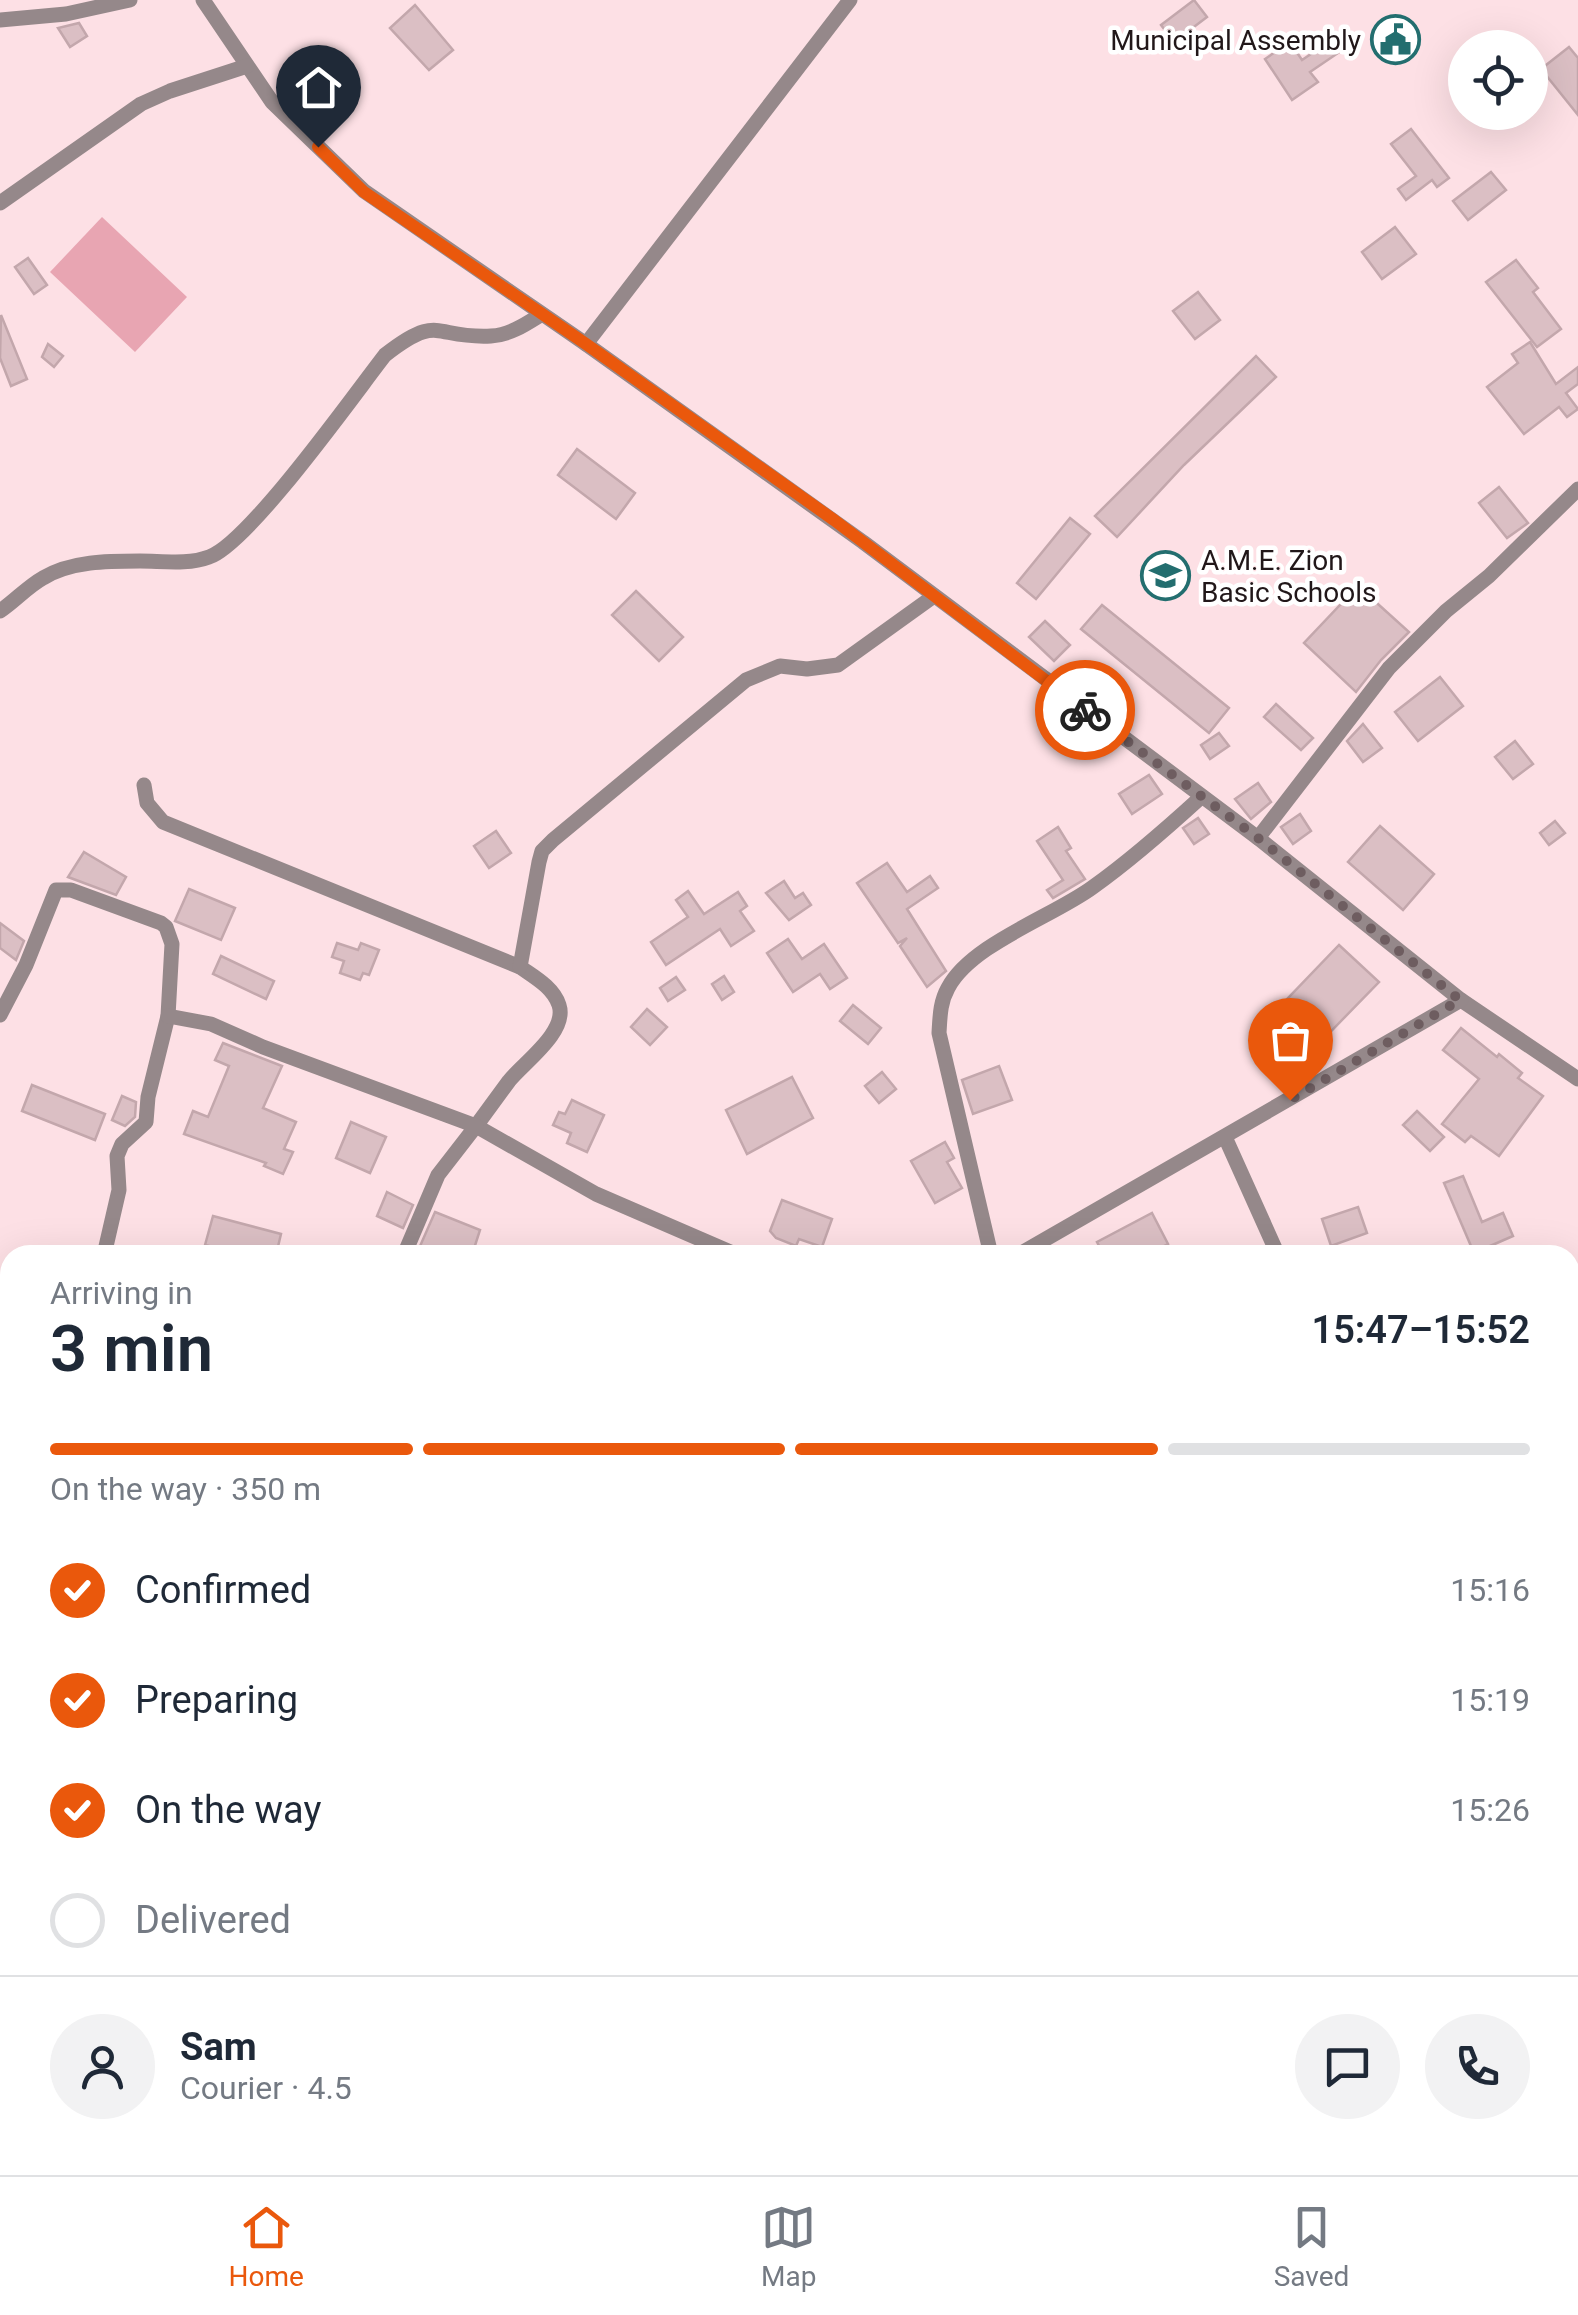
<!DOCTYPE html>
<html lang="en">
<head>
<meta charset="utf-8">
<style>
	:root { --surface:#fff; --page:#f2f2f3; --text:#1f2937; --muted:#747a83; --line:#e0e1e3; --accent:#ea580c }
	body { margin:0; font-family:Roboto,sans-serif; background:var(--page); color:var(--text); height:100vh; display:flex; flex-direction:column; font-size:38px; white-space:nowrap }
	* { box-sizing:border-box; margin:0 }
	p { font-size:32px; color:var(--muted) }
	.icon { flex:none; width:55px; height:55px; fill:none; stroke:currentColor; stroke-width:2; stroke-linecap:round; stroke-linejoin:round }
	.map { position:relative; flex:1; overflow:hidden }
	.details { position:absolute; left:0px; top:1245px; width:1580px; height:930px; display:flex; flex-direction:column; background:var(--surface); border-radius:30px 30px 0 0; box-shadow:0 10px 40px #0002 }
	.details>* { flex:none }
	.tools { position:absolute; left:1448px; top:30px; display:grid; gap:20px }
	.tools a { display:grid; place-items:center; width:100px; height:100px; border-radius:50%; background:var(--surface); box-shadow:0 10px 40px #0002; font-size:50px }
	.pin { position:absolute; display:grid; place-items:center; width:85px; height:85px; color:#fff; margin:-102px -42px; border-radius:50% 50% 50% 0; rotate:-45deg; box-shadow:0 0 10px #0007 }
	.pin .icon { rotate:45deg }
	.courier { position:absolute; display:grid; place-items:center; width:100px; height:100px; margin:-50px; border:8px solid #ea580c; border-radius:50%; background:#fff; color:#222; box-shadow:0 2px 12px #0007 }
	.headline em { font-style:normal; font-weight:600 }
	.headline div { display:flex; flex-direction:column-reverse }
	.headline { display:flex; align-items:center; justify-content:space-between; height:170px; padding:0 50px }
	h1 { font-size:65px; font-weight:600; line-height:75px }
	.bar { display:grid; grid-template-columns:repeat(4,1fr); gap:15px 10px; align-content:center; height:120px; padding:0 50px }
	.bar i { height:12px; border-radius:8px; background:var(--line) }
	.bar .active { background:var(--accent) }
	.bar p { grid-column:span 4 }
	.line { display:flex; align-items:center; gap:25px; padding:0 50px; border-top:2px solid var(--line) }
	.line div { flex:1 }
	.round { display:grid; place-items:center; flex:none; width:105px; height:105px; border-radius:52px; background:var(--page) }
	ol { padding:0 50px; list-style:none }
	li { display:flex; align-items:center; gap:30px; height:110px }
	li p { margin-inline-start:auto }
	li .icon { padding:10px; border-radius:50%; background:var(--accent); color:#fff; stroke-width:4 }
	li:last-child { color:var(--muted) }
	li i { width:55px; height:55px; border:5px solid var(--line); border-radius:50% }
	.dock { display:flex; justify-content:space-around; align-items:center; height:140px; border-top:2px solid var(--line); background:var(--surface); font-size:28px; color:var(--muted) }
	.dock a { display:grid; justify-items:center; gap:5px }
	.dock .active { color:var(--accent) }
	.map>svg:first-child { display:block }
</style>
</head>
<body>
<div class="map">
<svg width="1578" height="2175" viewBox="0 0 1578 2175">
	<rect width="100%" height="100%" fill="#fde0e5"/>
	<!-- green -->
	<polygon fill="#e8a5b2" points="102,217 187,297 135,352 50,272"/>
	<!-- building -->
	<g fill="#dbbfc4" stroke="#c3a7ac" stroke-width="2.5">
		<polygon points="1194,0 1207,17 1174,42 1161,25"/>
		<polygon points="415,5 453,50 429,70 390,28"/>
		<polygon points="79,23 87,36 70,47 58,28"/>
		<polygon points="1333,39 1341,51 1310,72 1318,82 1292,100 1265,59 1290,42 1302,60"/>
		<polygon points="1569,47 1578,58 1578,115 1541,69"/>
		<polygon points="1411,129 1449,178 1437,187 1432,180 1406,200 1398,189 1416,176 1391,144"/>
		<polygon points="1491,172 1506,190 1468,220 1453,201"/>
		<polygon points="1395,227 1416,254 1382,279 1362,252"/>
		<polygon points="28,258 47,285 34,294 15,267"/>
		<polygon points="1516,260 1538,288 1533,292 1561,329 1537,347 1486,282"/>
		<polygon points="1198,292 1220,320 1195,339 1173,311"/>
		<polygon points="1,315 27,379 11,386 0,358"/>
		<polygon points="1530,342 1556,384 1578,367 1578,384 1566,393 1578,409 1567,417 1559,407 1524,434 1487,387 1518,363 1512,354"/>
		<polygon points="48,344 63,356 54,367 42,357"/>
		<polygon points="1256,356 1276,377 1184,465 1117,537 1095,516"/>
		<polygon points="577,449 635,493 616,519 558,475"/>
		<polygon points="1499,487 1528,523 1507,538 1479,503"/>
		<polygon points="1070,518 1090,534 1036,599 1017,583"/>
		<polygon points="1358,586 1409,632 1381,660 1356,692 1304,643"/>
		<polygon points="636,591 683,637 659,661 612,615"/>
		<polygon points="1102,605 1229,708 1209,733 1081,629"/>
		<polygon points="1045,621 1070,645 1054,661 1029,637"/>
		<polygon points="1440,677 1463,706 1418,741 1395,712"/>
		<polygon points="1276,704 1313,738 1301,750 1264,717"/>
		<polygon points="1363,724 1382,748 1363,762 1347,741"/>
		<polygon points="1219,733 1229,746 1210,759 1201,745"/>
		<polygon points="1515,741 1533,764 1513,779 1495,757"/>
		<polygon points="1149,775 1162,794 1132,814 1119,794"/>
		<polygon points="1258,783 1271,802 1251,819 1235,799"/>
		<polygon points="1300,814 1311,831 1293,844 1281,827"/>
		<polygon points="1198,818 1209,834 1194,844 1183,828"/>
		<polygon points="1555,821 1565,833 1549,845 1540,833"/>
		<polygon points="1380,826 1434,874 1403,910 1348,862"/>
		<polygon points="1058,827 1071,848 1066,851 1085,879 1053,898 1047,890 1063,880 1037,841"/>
		<polygon points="496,831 511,853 489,868 474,846"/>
		<polygon points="84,852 126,877 116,895 68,877"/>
		<polygon points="887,863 907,892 930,876 938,888 907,909 946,971 927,987 900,946 907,938 898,943 857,883"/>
		<polygon points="784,881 795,898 803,893 811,905 789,920 766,893"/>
		<polygon points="189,889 235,908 221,940 175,921"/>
		<polygon points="688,891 704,914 738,892 747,906 740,911 754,931 731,946 720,929 666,965 651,942 688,917 676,900"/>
		<polygon points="0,923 24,941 16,960 0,948"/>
		<polygon points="788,939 802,959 824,944 847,978 830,989 820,974 793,992 767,953"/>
		<polygon points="337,943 358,950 361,943 379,950 369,975 363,973 360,980 340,973 344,961 332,957"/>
		<polygon points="1339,945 1379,982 1305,1058 1266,1021"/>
		<polygon points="221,956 274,981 266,999 213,974"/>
		<polygon points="724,976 734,992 722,1000 712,984"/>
		<polygon points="676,977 685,990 668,1001 660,988"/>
		<polygon points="853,1005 881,1028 868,1044 840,1021"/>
		<polygon points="647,1009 667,1027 650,1045 631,1027"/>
		<polygon points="1461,1028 1497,1057 1499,1054 1522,1073 1518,1078 1543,1096 1499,1156 1471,1136 1465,1142 1442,1124 1479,1079 1443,1050"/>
		<polygon points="223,1043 282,1066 263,1108 296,1122 284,1149 293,1152 283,1174 264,1166 266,1163 184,1134 193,1111 208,1117 229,1066 215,1060"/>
		<polygon points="999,1066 1012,1100 973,1114 962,1080"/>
		<polygon points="882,1072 896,1089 879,1103 865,1086"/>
		<polygon points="792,1077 813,1118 747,1154 726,1110"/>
		<polygon points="32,1085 105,1114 95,1140 22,1111"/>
		<polygon points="122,1096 136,1102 135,1117 125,1126 112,1120"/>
		<polygon points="572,1100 604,1115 587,1152 567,1143 571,1133 553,1125 559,1112 565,1114"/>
		<polygon points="1417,1111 1444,1137 1430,1151 1403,1125"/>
		<polygon points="351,1122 386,1137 370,1173 336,1158"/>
		<polygon points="945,1142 954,1158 947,1162 962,1188 935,1203 911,1161"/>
		<polygon points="1463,1176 1482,1222 1503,1213 1513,1236 1474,1253 1444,1183"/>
		<polygon points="387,1192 413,1205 403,1228 377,1216"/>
		<polygon points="782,1200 832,1219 822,1247 799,1239 796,1246 776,1238 770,1231"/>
		<polygon points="1358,1207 1367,1233 1331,1246 1322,1219"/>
		<polygon points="435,1212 480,1230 472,1255 417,1253"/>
		<polygon points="1152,1213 1168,1244 1146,1255 1104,1255 1097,1242"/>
		<polygon points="213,1216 281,1234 276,1255 243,1255 205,1245"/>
	</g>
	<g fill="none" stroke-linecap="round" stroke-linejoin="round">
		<!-- minor -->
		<g stroke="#95888a" stroke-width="15">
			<polyline points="203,0 272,102 364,191 586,344 863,542 1258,838 1461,1000 1578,1079"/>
			<polyline points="0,20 66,14 130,0"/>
			<polyline points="0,203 141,104 170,91 247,66"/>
			<polyline points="586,344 850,0"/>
			<path d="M0 611C15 601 27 587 43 578 71 561 108 561 140 561 162 561 188 565 209 557 249 543 353 396 385 355 440 312 433 339 491 336 510 335 526 324 542 314"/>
			<path d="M144 785 147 803 163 822 520 967C534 977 553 987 559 1005 568 1032 523 1063 509 1081 498 1096 487 1111 476 1126L596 1194 737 1255"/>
			<polyline points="1258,838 1389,668 1446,611 1489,576 1578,489"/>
			<polyline points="520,967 539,862 542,851 553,840 746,680 780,666 807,669 838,665 934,596"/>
			<polyline points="0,1015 26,965 56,890 71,890 161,923 166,927 172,944 168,1016 148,1097 146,1122 122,1144 117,1156 119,1190 104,1255"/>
			<polyline points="168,1016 211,1024 263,1047 476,1126 438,1175 404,1255"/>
			<polyline points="1225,1137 1278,1255"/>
			<path d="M991 1255 939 1033C940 1017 940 1002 948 988 971 944 1054 916 1093 887 1131 860 1166 829 1200 798"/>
			<polyline points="1018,1255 1461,1000"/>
			<polyline points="0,1326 10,1329"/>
			<polyline points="0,1541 10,1544"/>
			<polyline points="1570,2097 1578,2091"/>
			<polyline points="656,2165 659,2175"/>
			<polyline points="1040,2165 1042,2175"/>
			<polyline points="1476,2175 1488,2165"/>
		</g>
	</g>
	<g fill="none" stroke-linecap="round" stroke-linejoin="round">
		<!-- done -->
		<polyline stroke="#6e5d60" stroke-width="10" stroke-dasharray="0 18" points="1085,710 1258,838 1460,1000 1290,1100"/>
		<!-- route -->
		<polyline stroke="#ea580c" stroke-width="12" points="318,147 364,192 586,344 834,520 1085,710"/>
	</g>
	<!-- icons -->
	<defs>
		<symbol id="civic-ring" viewBox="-11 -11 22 22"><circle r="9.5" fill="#fff" stroke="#236e6f" stroke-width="1.5"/><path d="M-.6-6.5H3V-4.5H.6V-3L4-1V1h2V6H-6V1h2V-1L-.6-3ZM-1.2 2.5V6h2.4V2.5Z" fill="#236e6f"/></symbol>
		<symbol id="school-ring" viewBox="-11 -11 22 22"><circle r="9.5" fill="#fff" stroke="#236e6f" stroke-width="1.5"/><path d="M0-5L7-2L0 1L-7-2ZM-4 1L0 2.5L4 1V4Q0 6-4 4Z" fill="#236e6f"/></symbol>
	</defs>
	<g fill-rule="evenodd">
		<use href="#civic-ring" x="1368" y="12" width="55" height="55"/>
		<use href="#school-ring" x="1138" y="548" width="55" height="55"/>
	</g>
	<g text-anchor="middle" stroke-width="9" stroke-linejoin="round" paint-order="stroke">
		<!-- poi labels -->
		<g font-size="28" fill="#211719" stroke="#fff" text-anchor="end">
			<text x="1361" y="50">Municipal Assembly</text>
			<text x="1201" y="570" text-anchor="start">A.M.E. Zion<tspan x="1201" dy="32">Basic Schools</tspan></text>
		</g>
	</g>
</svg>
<div class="tools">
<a><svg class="icon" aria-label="locate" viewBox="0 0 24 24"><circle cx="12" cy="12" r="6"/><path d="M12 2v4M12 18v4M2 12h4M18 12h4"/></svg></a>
</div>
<div class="pin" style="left:1290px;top:1100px;background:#ea580c"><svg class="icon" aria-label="bag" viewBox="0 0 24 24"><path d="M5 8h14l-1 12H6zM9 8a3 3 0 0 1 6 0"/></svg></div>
<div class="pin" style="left:318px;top:147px;background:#1f2937"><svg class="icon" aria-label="home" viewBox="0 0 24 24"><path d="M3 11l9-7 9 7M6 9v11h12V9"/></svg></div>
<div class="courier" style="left:1085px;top:710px"><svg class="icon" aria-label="bike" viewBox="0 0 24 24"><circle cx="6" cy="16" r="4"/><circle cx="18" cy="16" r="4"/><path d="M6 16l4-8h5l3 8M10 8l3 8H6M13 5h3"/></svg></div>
<section class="details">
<div class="headline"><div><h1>3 min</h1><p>Arriving in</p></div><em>15:47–15:52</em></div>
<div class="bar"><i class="active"></i><i class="active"></i><i class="active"></i><i></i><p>On the way · 350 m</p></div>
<ol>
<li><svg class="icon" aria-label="check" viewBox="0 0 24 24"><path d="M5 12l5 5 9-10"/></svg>Confirmed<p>15:16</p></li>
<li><svg class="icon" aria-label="check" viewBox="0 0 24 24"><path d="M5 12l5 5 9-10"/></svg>Preparing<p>15:19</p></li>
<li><svg class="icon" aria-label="check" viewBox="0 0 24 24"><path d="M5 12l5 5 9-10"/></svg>On the way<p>15:26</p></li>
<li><i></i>Delivered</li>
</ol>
<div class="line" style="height:180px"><a class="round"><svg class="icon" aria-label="person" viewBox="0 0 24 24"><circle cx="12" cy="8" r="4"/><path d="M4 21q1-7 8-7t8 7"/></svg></a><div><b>Sam</b><p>Courier · 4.5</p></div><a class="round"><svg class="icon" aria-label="chat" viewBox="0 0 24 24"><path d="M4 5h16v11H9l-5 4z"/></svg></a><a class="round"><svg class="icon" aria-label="phone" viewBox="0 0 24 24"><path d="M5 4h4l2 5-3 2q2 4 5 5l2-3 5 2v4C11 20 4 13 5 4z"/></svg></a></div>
</section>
</div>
<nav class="dock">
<a class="active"><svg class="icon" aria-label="home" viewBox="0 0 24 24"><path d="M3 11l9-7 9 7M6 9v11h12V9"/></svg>Home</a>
<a><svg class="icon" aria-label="map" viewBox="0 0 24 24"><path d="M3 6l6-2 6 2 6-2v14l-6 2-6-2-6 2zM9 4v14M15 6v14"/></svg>Map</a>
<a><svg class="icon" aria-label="saved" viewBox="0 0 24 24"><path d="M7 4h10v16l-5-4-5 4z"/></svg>Saved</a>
</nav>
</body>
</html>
